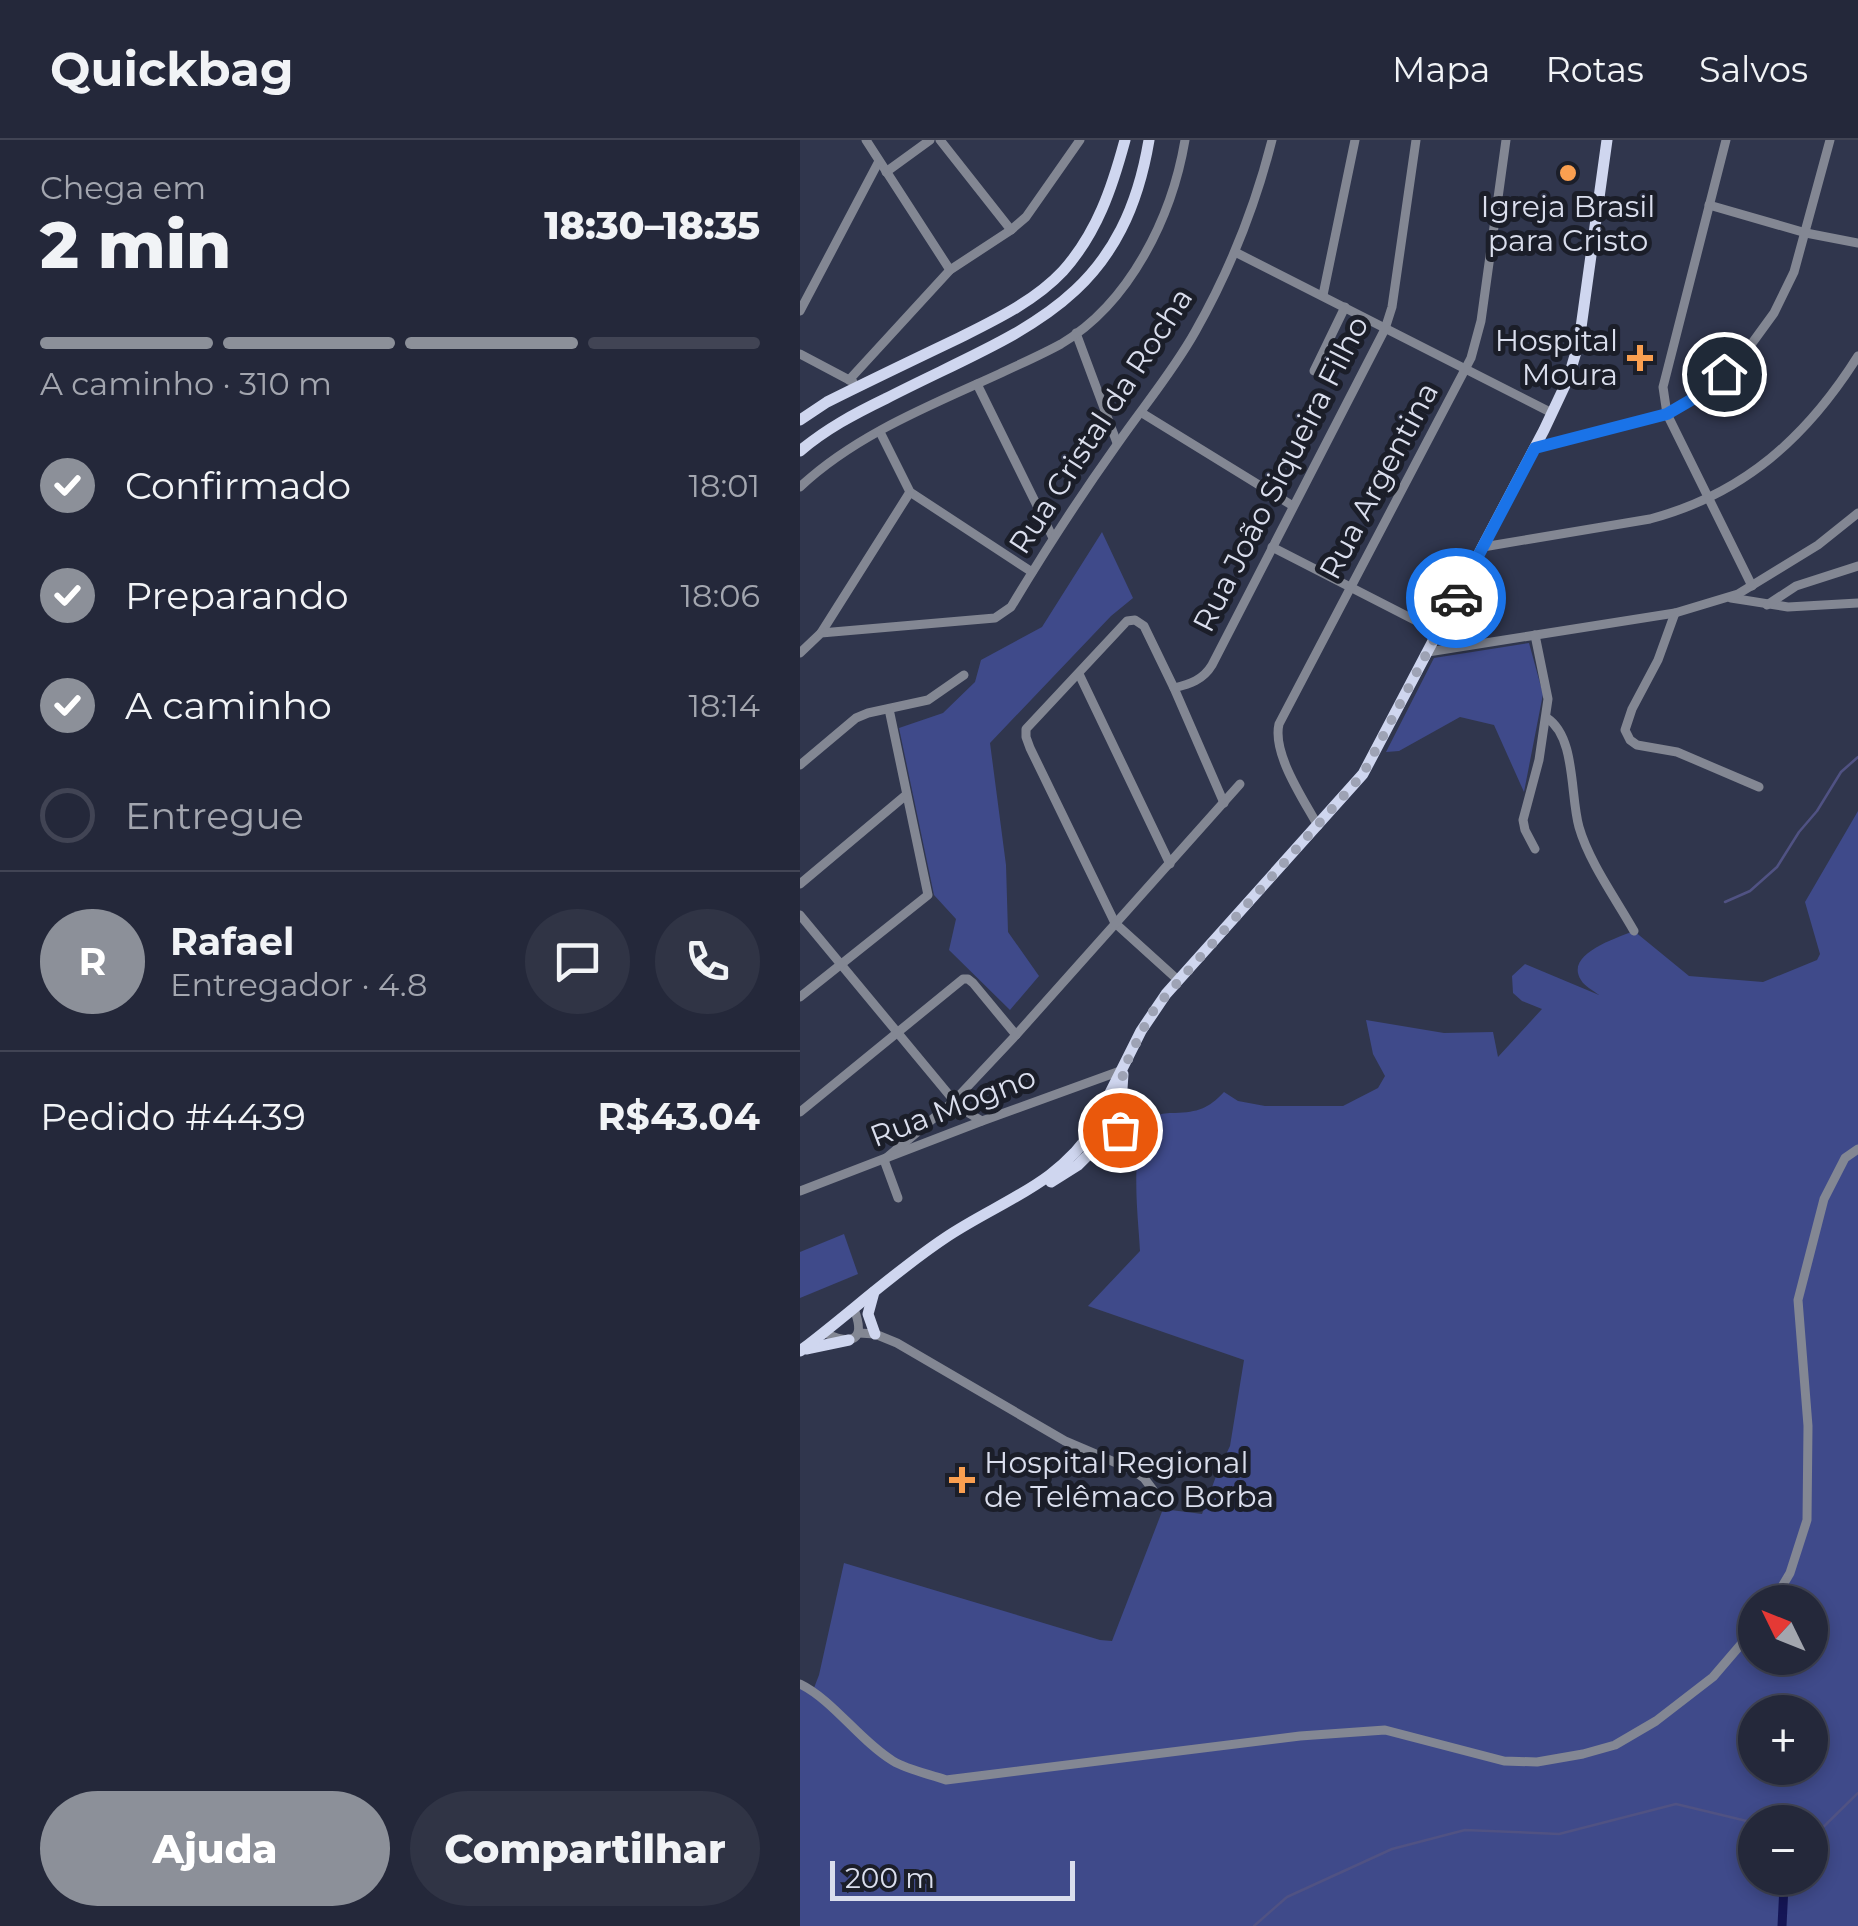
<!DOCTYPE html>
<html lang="pt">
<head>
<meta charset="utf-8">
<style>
	:root { --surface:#24283a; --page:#303445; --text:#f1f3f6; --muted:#a3a6af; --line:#414454; --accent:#8c9099 }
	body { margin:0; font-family:Montserrat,sans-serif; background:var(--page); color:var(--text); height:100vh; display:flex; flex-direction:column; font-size:38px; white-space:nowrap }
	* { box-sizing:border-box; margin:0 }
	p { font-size:32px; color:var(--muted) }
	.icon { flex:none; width:55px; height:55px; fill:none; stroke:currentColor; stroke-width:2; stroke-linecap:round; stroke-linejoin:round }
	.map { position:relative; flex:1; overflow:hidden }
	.side { display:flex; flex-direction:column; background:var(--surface); width:800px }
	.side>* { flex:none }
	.needle { width:65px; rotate:313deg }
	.buttons { position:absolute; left:938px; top:1445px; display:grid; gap:20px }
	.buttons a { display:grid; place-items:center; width:90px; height:90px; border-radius:50%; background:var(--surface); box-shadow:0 5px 15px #0003,0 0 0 2px var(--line); font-size:50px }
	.scale { position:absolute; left:30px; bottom:25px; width:245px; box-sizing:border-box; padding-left:10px; border:5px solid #dadeed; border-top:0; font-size:28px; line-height:35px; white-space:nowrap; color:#dadeed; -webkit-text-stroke:8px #1b1e29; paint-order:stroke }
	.pin { position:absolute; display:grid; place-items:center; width:85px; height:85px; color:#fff; margin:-42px; border:5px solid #fff; border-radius:50%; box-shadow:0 2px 10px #0007 }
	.courier { position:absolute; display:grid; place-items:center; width:100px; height:100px; margin:-50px; border:8px solid #1a73e8; border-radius:50%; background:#fff; color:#222; box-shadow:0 2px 12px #0007 }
	.overview em { font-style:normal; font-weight:800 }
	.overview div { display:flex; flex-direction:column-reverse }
	.overview { display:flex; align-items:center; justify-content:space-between; height:170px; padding:0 40px }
	h1 { font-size:65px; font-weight:800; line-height:75px }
	.bar { display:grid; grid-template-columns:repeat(4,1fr); gap:15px 10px; align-content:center; height:120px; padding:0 40px }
	.bar i { height:12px; border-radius:8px; background:var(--line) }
	.bar .on { background:var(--accent) }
	.bar p { grid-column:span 4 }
	.line { display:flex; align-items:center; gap:25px; padding:0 40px; border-top:2px solid var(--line) }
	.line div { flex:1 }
	.round { display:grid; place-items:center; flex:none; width:105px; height:105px; border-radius:52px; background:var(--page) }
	ol { padding:0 40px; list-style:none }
	li { display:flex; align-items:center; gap:30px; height:110px }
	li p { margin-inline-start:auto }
	li .icon { padding:10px; border-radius:50%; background:var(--accent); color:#fff; stroke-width:4 }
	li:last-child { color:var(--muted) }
	li i { width:55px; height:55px; border:5px solid var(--line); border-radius:50% }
	.primary-button { display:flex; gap:20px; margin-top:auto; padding:20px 40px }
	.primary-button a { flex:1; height:115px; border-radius:60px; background:var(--accent); color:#fff; font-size:40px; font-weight:800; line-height:115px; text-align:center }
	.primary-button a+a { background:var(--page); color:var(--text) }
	header { display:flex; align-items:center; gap:60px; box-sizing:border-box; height:140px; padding:0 50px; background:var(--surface); border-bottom:2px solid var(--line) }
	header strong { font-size:48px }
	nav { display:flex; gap:55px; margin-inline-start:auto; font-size:35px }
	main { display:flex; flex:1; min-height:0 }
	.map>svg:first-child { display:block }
</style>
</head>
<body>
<header>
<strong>Quickbag</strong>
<nav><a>Mapa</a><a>Rotas</a><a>Salvos</a></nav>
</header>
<main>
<section class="side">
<div class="overview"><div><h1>2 min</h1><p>Chega em</p></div><em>18:30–18:35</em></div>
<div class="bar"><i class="on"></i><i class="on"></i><i class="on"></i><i></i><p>A caminho · 310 m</p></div>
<ol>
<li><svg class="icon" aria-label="check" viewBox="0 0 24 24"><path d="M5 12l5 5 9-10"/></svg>Confirmado<p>18:01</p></li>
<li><svg class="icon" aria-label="check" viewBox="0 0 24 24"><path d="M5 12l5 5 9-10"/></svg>Preparando<p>18:06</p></li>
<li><svg class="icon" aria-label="check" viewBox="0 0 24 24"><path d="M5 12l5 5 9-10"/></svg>A caminho<p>18:14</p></li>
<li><i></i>Entregue</li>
</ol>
<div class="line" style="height:180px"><b class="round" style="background:var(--accent);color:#fff">R</b><div><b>Rafael</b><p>Entregador · 4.8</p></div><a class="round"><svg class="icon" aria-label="chat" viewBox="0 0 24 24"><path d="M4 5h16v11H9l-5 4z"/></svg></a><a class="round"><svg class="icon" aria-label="phone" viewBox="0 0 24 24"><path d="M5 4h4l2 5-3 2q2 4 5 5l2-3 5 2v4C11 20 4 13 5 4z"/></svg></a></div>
<div class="line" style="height:130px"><div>Pedido #4439</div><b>R$43.04</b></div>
<div class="primary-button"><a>Ajuda</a><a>Compartilhar</a></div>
</section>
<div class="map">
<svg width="1058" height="1786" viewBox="0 0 1058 1786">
	<rect width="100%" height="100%" fill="#30364d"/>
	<!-- green -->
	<g fill="#3f4a8a" fill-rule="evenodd">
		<polygon points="302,392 333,458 311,476 190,603 206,725 208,792 239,836 210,870 149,810 156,779 134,755 99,588 143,573 175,542 181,520 242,487"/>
		<polygon points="729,503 743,554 724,652 694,585 660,577 599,611 586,612 634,518"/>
		<path d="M1058 671V1786H0V1547L12 1553 19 1535 44 1423 300 1500 312 1501 363 1369 402 1374 418 1331 430 1306 444 1220 288 1166 340 1111C339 1080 325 988 359 975 363 973 372 973 375 973 398 972 408 969 424 952L438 961 465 966H543L578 948 585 936 573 914 566 880 644 893 693 892 698 917 742 869 722 861 713 853 712 836 725 824 799 855C794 851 784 846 781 840 764 814 817 798 834 791L889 836 963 842 1017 820 1020 814 1005 762ZM955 1462H1010V1518H955ZM955 1572H1010V1628H955ZM955 1682H1010V1738H955Z"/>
		<polygon points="44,1094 58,1134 0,1158 0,1112"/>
	</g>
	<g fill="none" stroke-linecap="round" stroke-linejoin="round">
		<!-- stream -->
		<g stroke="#505283" stroke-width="2.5">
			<polyline points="925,762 950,751 977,727 999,692 1017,671 1041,632 1058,617"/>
			<polyline points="1010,1700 1058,1653"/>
			<polyline points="454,1786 487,1757 592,1709 665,1690 759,1694 876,1664 955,1683"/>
		</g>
		<!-- canal -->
		<g stroke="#151656" stroke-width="9">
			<polyline points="1010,1702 1011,1701"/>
			<polyline points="982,1786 984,1746 989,1738"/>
		</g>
		<!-- minor -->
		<g stroke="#838793" stroke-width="9">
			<polyline points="66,0 150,130"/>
			<polyline points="140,0 211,90"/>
			<polyline points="926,0 863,247 867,274 952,446"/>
			<polyline points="86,32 130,0"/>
			<polyline points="909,65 1006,93 1058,103"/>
			<polyline points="435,112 752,273"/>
			<polyline points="523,155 555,0"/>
			<polyline points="0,171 79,21"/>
			<polyline points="276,193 317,303"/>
			<polyline points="0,214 53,242"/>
			<polyline points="514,231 545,167"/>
			<polyline points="49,240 150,130 211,90 226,77 280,0"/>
			<polyline points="177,244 253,398"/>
			<polyline points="342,273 493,366"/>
			<polyline points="80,292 110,352 232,432"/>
			<polyline points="735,308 867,274 891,260 924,234 950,206 974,173 994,132 1030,0"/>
			<path d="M0 347C55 295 131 265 199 234 220 224 241 215 261 204 330 163 372 77 385 0"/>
			<polyline points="472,407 638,492"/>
			<path d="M683 407 850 379C944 354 1007 297 1058 216"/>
			<polyline points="931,458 988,467 1058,463"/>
			<polyline points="967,465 996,446 1058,426"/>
			<polyline points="875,473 858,520 832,569 825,590 830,600 837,605 877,612 959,647"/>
			<polyline points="21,493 110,352"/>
			<polyline points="628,512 875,473 938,454 1018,405 1058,373"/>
			<path d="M0 513 21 493 195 478 211 467C244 412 279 358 316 306 342 268 372 233 395 192 429 132 455 67 472 0"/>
			<polyline points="279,534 370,724"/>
			<path d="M374 548C390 544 403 540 412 525L585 189 592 167 616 0"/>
			<path d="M747 578C776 597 770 655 779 687 789 722 816 759 834 791"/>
			<polyline points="0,625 56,578 68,573 128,560 164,535"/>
			<path d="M518 686C504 660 472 614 479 584L671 218 681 181 706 0"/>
			<polyline points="735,709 725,690 723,680 739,620 748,559 735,495"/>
			<polyline points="0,744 106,655"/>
			<polyline points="0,775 160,968 182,981"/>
			<polyline points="378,840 315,783 230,608 226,597 226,589 327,481 335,480 344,486 374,548 424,663"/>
			<polyline points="0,857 128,755 89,569"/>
			<polyline points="0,972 163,839 168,839 173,843 216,895"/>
			<polyline points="84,1020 154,961 216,895 440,644"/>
			<polyline points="84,1020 98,1058"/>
			<polyline points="0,1051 182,981 320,931"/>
			<path d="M25 1193C53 1206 66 1200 54 1169"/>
			<polyline points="59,1193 75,1194 97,1203 265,1301 333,1330 344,1338 353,1350"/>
			<polyline points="973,1462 990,1433 1007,1380 1008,1286 998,1160 1024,1059 1045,1018 1058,1009"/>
			<path d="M0 1544C33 1560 60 1601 93 1621 108 1630 129 1634 146 1640L500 1596 585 1590 704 1621 737 1622 783 1614 815 1605 856 1581 913 1537 955 1488"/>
		</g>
		<!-- major -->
		<g stroke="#cfd6ef" stroke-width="11">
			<path d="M0 280 27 262C71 240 115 219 159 198 195 180 235 161 263 131 297 93 312 48 325 0"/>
			<path d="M0 311C26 289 54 274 85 259 217 191 321 167 349 0"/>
			<circle cx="308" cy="984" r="13"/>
			<polyline points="299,975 341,891 366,854 563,634 744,290 768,239 779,202 807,0"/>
			<polyline points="320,979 323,934"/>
			<polyline points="251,1042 278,1025 307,996"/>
			<polyline points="74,1152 68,1174 75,1194"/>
			<polyline points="6,1209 49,1200"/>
			<path d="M0 1211C49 1174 94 1132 145 1098 200 1061 259 1045 296 985"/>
		</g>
	</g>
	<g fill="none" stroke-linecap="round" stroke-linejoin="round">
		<!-- done -->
		<polyline stroke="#9ea3b5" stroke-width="10" stroke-dasharray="0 18" points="320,990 323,930 342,891 355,868 563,634 656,458"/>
		<!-- route -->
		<polyline stroke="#1a73e8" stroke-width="12" points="656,458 735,308 867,274 891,260 924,234"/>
	</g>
	<!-- markers -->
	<g fill="#fa9f50" stroke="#1b1e29" stroke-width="4">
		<circle cx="768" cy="33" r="10"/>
		<path d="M835 203h10v10h10v10h-10v10h-10v-10h-10v-10h10z"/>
		<path d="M157 1325h10v10h10v10h-10v10h-10v-10h-10v-10h10z"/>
	</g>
	<g text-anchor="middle" stroke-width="10" stroke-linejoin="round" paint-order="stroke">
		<!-- poi labels -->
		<g font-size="30" fill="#dadeed" stroke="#1b1e29">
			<text x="768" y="77">Igreja Brasil<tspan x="768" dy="34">para Cristo</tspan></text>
			<text x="818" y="211" text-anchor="end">Hospital<tspan x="818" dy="34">Moura</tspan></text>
			<text x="184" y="1333" text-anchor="start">Hospital Regional<tspan x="184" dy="34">de Telêmaco Borba</tspan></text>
		</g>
		<!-- street labels -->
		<g font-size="30" fill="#dadeed" stroke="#1b1e29">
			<text transform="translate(301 281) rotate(-57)" y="10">Rua Cristal da Rocha</text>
			<text transform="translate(481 334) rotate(-63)" y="10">Rua João Siqueira Filho</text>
			<text transform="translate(579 341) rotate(-62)" y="10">Rua Argentina</text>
			<text transform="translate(153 967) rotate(-21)" y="10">Rua Mogno</text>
		</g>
	</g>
</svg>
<div class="buttons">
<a><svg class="needle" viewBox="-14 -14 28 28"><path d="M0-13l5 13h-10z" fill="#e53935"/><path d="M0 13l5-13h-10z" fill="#a3a6af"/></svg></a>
<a>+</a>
<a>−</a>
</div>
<div class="scale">200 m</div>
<div class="pin" style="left:320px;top:990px;background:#ea580c"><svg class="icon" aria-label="bag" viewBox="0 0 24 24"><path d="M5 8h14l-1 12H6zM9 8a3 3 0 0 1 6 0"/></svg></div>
<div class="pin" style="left:924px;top:234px;background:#1f2937"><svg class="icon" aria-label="home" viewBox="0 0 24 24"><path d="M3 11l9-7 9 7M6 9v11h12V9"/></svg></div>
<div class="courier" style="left:656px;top:458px"><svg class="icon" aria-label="car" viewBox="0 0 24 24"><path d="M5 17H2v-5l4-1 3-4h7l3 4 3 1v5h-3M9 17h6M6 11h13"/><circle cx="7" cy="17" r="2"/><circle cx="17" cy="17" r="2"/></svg></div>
</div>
</main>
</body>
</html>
